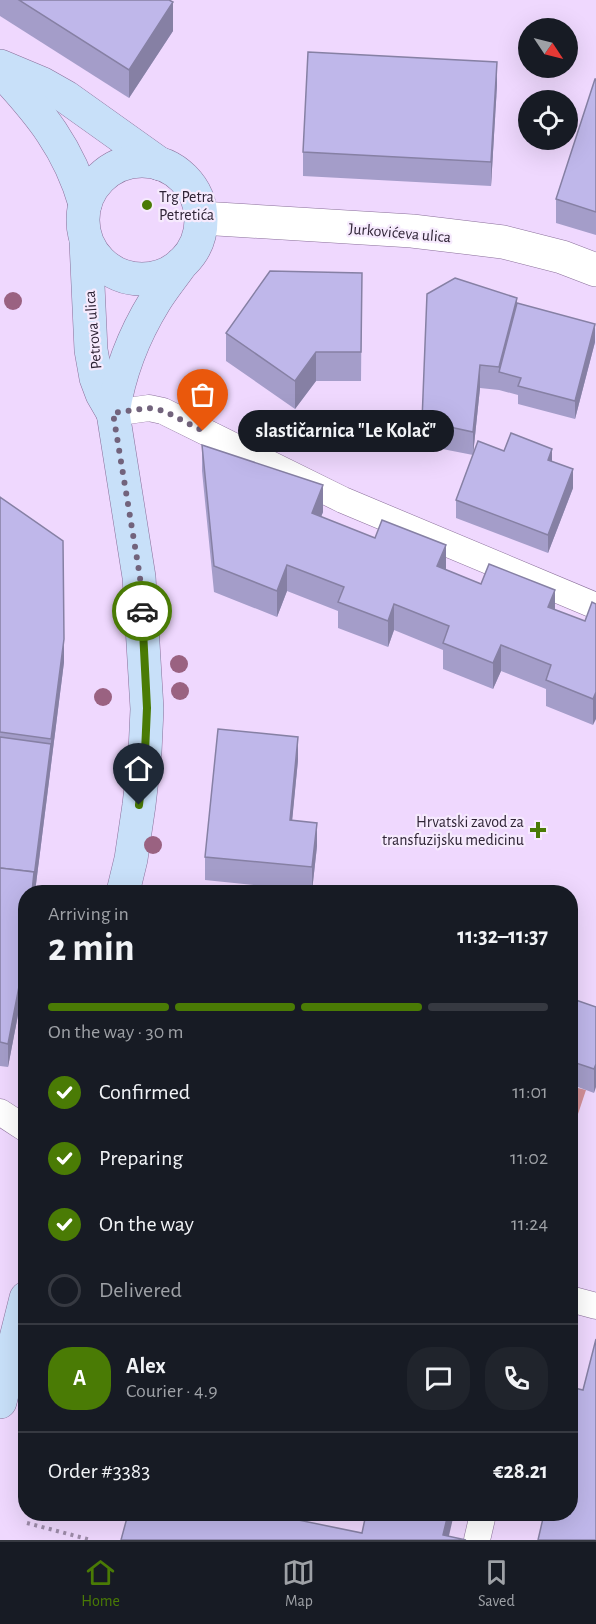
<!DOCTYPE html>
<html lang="en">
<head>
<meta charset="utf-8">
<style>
	:root { --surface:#171b24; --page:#20242c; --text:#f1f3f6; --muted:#9ea1a6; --line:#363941; --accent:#4a7b05 }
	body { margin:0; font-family:"Alegreya Sans",sans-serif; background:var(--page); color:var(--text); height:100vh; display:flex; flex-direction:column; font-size:22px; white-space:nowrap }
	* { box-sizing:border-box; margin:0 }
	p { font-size:20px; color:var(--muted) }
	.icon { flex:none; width:33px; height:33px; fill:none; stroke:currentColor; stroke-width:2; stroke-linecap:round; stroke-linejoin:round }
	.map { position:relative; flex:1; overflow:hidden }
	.panel { position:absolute; left:18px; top:885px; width:560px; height:636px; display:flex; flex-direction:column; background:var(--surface); border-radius:24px; box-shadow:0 6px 24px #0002 }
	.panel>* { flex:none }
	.needle { width:39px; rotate:125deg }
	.controls { position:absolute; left:518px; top:18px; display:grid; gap:12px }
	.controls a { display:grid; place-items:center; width:60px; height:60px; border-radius:50%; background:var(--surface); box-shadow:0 6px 24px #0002; font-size:30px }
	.pin { position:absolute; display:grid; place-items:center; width:51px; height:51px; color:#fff; margin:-62px -26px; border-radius:50% 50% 50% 0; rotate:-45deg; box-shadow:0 0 6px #0007 }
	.pin .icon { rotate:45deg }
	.courier { position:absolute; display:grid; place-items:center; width:60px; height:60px; margin:-30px; border:4px solid #4a7b05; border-radius:50%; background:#fff; color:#222; box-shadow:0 2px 8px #0007 }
	.bubble { position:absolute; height:42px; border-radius:21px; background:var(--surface); box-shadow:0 6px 24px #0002; font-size:20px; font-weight:600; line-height:42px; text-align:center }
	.summary em { font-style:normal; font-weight:600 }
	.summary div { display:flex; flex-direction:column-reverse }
	.summary { display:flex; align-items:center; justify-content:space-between; height:102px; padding:0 30px }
	h1 { font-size:39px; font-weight:600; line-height:45px }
	.bar { display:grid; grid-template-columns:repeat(4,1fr); gap:9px 6px; align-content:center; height:72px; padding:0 30px }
	.bar i { height:8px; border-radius:4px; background:var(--line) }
	.bar .on { background:var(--accent) }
	.bar p { grid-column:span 4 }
	.line { display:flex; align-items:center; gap:15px; padding:0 30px; border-top:2px solid var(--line) }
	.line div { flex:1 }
	.round { display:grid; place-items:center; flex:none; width:63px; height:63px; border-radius:24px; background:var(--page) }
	ol { padding:0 30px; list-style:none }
	li { display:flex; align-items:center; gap:18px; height:66px }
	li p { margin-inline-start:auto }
	li .icon { padding:6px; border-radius:50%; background:var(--accent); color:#fff; stroke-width:4 }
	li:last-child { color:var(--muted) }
	li i { width:33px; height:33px; border:3px solid var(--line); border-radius:50% }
	.tabs { display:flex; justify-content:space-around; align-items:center; height:84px; border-top:2px solid var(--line); background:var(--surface); font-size:16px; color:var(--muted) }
	.tabs a { display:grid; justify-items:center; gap:3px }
	.tabs .on { color:var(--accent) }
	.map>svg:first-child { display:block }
</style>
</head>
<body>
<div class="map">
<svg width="596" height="1540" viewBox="0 0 596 1540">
	<rect width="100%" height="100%" fill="#efd8fe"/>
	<!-- forest -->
	<polygon fill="#d39098" points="570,1086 586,1090 570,1138"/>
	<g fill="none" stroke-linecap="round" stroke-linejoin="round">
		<defs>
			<g id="service">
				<polyline points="113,413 149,408 163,411 343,500 596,606"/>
				<polyline points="0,1112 26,1129"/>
				<polyline points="570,1299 596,1306"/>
				<polyline points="477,1540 483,1514"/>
			</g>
			<polyline id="minor" points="201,218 412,231 503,242 562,257 596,270"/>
			<g id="secondary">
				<polyline points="0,66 43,84 66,97 160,164"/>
				<path d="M1 71C40 113 69 148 85 204"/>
				<circle cx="142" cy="220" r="59"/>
				<polyline points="86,242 91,350 96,378 102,394 113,413"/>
				<path d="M123 892 131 859 139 805 145 752 147 709 139 577 113 413C119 374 134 335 155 301 163 288 173 276 182 263"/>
				<polyline points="0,1402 26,1298"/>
			</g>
		</defs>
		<!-- service casing -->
		<use href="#service" stroke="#8a6f9a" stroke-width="27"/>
		<!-- minor casing -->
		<use href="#minor" stroke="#8a6f9a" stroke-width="34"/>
		<!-- secondary casing -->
		<use href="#secondary" stroke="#8a6f9a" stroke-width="34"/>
		<!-- path -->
		<polyline stroke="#9e8caa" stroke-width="4" stroke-dasharray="3 4.5" stroke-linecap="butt" points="27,1523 91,1540"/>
		<!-- service -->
		<use href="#service" stroke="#fff" stroke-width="26"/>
		<!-- minor -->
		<use href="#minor" stroke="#fff" stroke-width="33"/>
		<!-- secondary -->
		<use href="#secondary" stroke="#c8e0f9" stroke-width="33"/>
	</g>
	<!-- trees -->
	<g fill="#9a6281">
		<circle cx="13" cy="301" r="9"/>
		<circle cx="179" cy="664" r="9"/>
		<circle cx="180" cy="691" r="9"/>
		<circle cx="103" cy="697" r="9"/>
		<circle cx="153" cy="845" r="9"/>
	</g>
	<!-- wall -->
	<g fill="#a49dc9">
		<polygon points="0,0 169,0 173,31 129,98 0,16"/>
		<polygon points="596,79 596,235 556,223 556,199"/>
		<polygon points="497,85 491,186 303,176 303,152"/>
		<polygon points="362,273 361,381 316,381 295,409 226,361 226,333"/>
		<polygon points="517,303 595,342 575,419 518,404 518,395 499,390 480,388 473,455 422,445 422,421"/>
		<polygon points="202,445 323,512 321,517 446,570 481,584 555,610 585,621 596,604 593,725 546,706 546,689 501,671 493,689 443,669 443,650 394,630 388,647 338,628 338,611 287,591 277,617 214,592 202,471"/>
		<polygon points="504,451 552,462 573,488 548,553 456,518 456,500"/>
		<polygon points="0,497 64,662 35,892 26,892 26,965 22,994 8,1067 0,1066"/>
		<polygon points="298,760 292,820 317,846 312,891 205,880 205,857"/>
		<polygon points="570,998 596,1007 594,1093 570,1084"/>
	</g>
	<!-- shaded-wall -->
	<g fill="#8680a4">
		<polygon points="173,2 173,31 129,98 129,70"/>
		<polygon points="497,62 497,85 491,186 491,162"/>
		<polygon points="517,298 517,321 499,372 499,367"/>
		<polygon points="595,324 595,342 575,419 575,401"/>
		<polygon points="316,352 316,381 295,409 295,381"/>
		<polygon points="480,365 480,388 473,455 473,432"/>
		<polygon points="552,449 552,467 548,460"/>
		<polygon points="573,469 573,488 548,553 548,535"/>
		<polygon points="323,485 323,512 312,539 312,513"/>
		<polygon points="446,545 446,571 437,566"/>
		<polygon points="287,565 287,591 277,617 277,591"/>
		<polygon points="555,590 555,616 548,607"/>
		<polygon points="394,604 394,630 388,647 388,621"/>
		<polygon points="64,639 64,662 35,892 32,892"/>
		<polygon points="501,645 501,671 493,689 493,663"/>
		<polygon points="596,692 596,719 593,725 593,699"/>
		<polygon points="298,737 298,760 290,843 290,820"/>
		<polygon points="317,823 317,846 312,891 312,867"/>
		<polygon points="26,942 26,965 22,994 8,1067 8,1044"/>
		<polygon points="596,1064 596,1087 594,1093 594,1069"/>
		<polygon points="448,1514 454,1514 448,1540 443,1535"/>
	</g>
	<!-- building -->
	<g fill="#bfb7ea" stroke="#8680a4" stroke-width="1.5">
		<polygon points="19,0 169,0 173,2 129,70"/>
		<polygon points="308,52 497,62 491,162 303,152"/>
		<polygon points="595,79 596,79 596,212 556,199"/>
		<polygon points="270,271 362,273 361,352 316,352 295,381 226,333"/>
		<polygon points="455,278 517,298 499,367 480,365 473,432 422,421 427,294"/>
		<polygon points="517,303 595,324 575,401 518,386 521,378 499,372"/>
		<polygon points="511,433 552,449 548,460 573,469 548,535 456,500 478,441 504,451"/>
		<polygon points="202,445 323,485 312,513 375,538 382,520 446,545 437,566 481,584 489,564 555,590 548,607 585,621 592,602 596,604 596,692 593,699 546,680 551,665 501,645 493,663 443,643 449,626 394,604 388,621 338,602 344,587 287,565 277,591 214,566"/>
		<polygon points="0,497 63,541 64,639 51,739 0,732"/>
		<polygon points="218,729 298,737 290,820 317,823 312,867 205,857"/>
		<polygon points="0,737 51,744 34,877 34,872 0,868"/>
		<polygon points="0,868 34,872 32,892 26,892 26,942 22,971 8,1044 0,1042"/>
		<polygon points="206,889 218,892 205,892"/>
		<polygon points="570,998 596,1007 596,1064 594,1069 570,1061"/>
		<polygon points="596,1339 596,1540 538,1540 544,1514 570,1514 570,1387 583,1390"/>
		<polygon points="128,1514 269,1514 362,1533 366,1514 448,1514 443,1535 466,1540 121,1540"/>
	</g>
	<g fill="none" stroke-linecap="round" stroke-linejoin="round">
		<!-- done -->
		<polyline stroke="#72637c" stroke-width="6" stroke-dasharray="0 10.8" points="142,611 140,577 113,413 149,408 164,411 203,431"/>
		<!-- route -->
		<polyline stroke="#4a7b05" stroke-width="8" points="139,805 145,752 147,708 142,611"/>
	</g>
	<!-- markers -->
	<g fill="#4a7b05" stroke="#f6eafd" stroke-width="2">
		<circle cx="147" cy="205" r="6"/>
		<path d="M535 821h6v6h6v6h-6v6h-6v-6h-6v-6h6z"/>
	</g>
	<g text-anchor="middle" stroke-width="4.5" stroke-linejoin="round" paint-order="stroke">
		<!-- poi labels -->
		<g font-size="16" fill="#2f2436" stroke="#f6eafd" text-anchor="start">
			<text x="159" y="202">Trg Petra<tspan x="159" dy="18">Petretića</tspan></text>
			<text x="524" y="827" text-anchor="end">Hrvatski zavod za<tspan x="524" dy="18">transfuzijsku medicinu</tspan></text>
		</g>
		<!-- street labels -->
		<g font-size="16" fill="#2f2436" stroke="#f6eafd">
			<text transform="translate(400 232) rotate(5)" y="6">Jurkovićeva ulica</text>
			<text transform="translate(92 330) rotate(-95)" y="6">Petrova ulica</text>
		</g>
	</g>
</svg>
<div class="controls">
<a><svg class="needle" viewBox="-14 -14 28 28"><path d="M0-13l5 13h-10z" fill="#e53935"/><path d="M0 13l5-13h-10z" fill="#9ea1a6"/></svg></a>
<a><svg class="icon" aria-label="locate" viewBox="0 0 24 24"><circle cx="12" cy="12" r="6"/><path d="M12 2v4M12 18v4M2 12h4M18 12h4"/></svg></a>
</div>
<div class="pin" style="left:203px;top:431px;background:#ea580c"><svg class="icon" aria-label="bag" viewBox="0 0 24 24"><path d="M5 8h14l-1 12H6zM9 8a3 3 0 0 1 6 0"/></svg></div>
<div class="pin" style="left:139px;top:805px;background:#1f2937"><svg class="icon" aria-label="home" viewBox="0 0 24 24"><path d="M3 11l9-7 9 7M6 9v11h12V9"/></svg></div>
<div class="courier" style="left:142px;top:611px"><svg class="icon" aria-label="car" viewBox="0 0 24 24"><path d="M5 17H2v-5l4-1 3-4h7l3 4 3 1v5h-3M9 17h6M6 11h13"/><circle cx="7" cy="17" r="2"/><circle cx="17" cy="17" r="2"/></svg></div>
<div class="bubble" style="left:238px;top:410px;width:216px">slastičarnica &quot;Le Kolač&quot;</div>
<section class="panel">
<div class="summary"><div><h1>2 min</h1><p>Arriving in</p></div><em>11:32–11:37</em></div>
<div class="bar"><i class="on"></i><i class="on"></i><i class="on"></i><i></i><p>On the way · 30 m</p></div>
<ol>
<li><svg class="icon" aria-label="check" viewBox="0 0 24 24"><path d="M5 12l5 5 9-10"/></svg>Confirmed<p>11:01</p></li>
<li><svg class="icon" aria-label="check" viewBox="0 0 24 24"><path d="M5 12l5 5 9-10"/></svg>Preparing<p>11:02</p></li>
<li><svg class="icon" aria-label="check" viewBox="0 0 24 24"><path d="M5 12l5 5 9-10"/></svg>On the way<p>11:24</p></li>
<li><i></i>Delivered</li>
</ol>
<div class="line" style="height:108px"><b class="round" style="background:var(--accent);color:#fff">A</b><div><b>Alex</b><p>Courier · 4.9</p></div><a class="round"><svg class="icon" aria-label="chat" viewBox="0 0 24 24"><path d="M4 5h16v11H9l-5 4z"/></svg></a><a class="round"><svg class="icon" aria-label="phone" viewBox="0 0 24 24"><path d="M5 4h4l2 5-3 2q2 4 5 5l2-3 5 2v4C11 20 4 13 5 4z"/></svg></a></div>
<div class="line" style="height:78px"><div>Order #3383</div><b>€28.21</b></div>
</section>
</div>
<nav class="tabs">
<a class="on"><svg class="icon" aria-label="home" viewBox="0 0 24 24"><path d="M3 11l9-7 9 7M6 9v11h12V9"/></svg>Home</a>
<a><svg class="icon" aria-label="map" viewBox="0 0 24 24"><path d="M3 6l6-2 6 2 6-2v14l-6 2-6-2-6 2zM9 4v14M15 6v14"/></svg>Map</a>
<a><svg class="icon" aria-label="saved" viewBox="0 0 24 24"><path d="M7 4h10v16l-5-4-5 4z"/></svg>Saved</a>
</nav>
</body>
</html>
